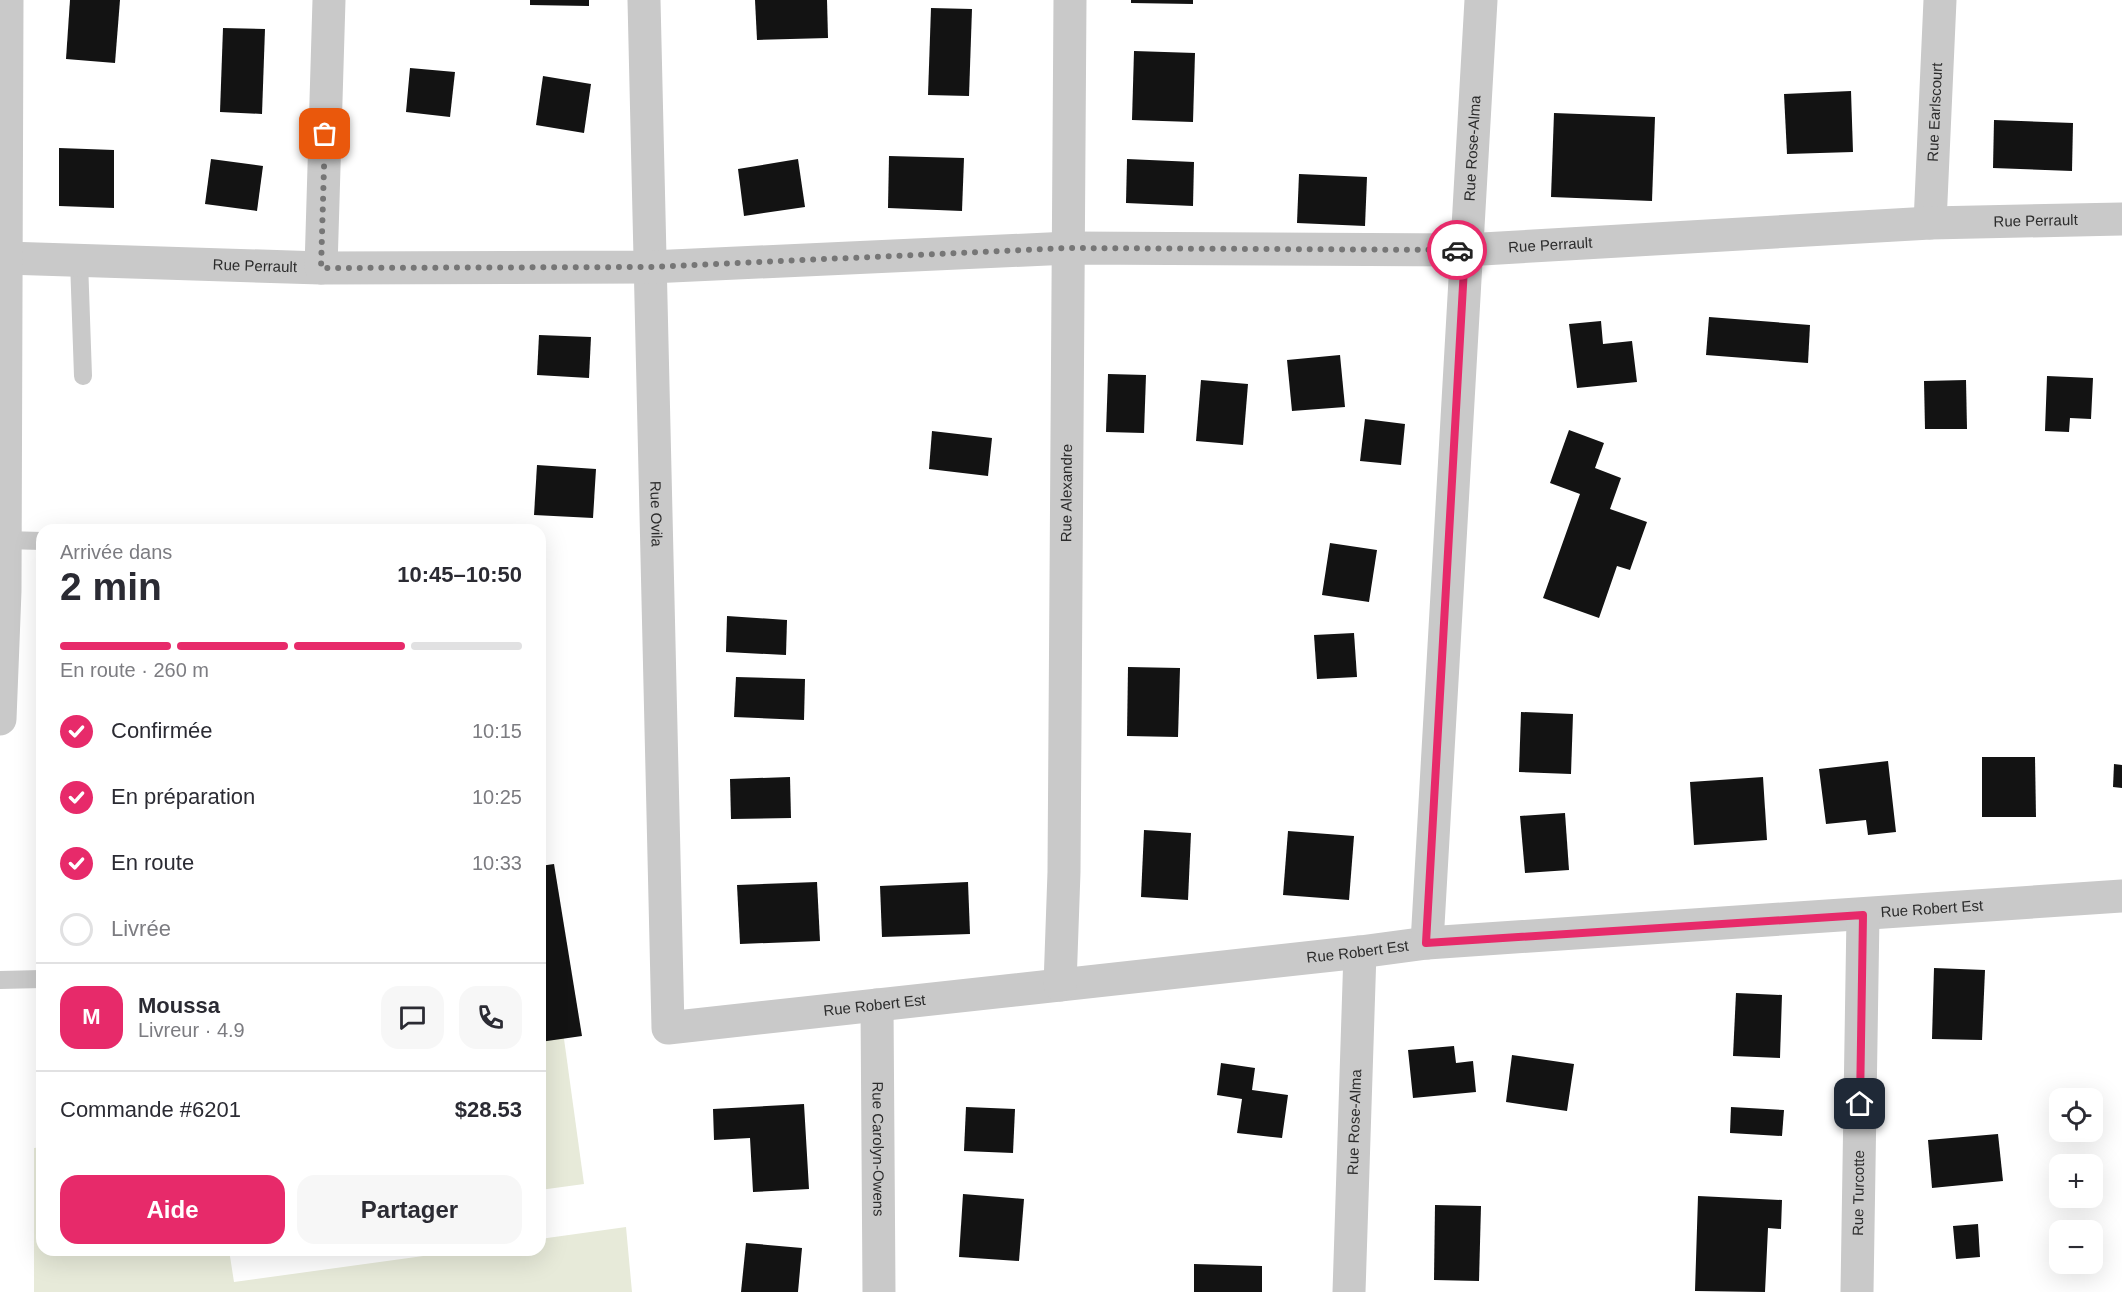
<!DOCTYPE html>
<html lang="fr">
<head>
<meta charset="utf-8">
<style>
	:root { --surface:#fff; --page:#f7f7f7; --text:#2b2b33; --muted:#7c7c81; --line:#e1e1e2; --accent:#e72a6a }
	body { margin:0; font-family:Arial,sans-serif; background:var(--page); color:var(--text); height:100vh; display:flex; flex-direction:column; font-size:22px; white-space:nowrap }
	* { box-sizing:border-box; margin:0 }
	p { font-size:20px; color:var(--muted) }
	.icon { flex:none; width:33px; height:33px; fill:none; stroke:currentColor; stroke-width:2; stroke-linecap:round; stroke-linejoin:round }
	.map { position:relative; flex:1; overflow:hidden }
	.panel { position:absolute; left:36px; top:524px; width:510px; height:732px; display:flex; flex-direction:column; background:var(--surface); border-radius:18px; box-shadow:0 6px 24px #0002 }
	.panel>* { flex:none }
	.tools { position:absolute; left:2049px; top:1088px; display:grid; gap:12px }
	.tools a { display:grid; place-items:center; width:54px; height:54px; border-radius:12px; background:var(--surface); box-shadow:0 6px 24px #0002; font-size:30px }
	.pin { position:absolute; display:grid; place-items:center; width:51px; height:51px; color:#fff; margin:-26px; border-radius:12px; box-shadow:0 3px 9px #0006 }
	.courier { position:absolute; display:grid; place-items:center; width:60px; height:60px; margin:-30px; border:4px solid #e72a6a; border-radius:50%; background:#fff; color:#222; box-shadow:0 2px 8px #0007 }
	.summary em { font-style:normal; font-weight:800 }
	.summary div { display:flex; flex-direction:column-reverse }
	.summary { display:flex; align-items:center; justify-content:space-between; height:102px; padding:0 24px }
	h1 { font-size:39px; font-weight:800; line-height:45px }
	.bar { display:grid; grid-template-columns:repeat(4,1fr); gap:9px 6px; align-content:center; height:72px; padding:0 24px }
	.bar i { height:8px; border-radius:4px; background:var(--line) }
	.bar .current { background:var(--accent) }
	.bar p { grid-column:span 4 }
	.line { display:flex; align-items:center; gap:15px; padding:0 24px; border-top:2px solid var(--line) }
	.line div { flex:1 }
	.round { display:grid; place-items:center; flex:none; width:63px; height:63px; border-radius:18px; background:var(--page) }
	ol { padding:0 24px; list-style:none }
	li { display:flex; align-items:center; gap:18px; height:66px }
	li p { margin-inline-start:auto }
	li .icon { padding:6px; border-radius:50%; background:var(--accent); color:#fff; stroke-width:4 }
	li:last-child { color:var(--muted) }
	li i { width:33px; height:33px; border:3px solid var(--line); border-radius:50% }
	.cta { display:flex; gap:12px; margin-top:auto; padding:12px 24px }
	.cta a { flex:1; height:69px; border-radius:18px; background:var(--accent); color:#fff; font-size:24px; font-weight:800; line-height:69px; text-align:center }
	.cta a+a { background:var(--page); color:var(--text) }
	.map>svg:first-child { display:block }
</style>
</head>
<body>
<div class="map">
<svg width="2122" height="1292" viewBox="0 0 2122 1292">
	<rect width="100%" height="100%" fill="#fff"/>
	<!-- green -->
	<g fill="#e7ead9">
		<polygon points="561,1017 584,1184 540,1190 540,1020"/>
		<polygon points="42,1147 42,1250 229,1250 234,1282 467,1250 540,1250 540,1239 626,1227 632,1292 34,1292 34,1148"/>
	</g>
	<!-- building -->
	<g fill="#131313">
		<polygon points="70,0 120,0 115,63 66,59"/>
		<polygon points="530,0 589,0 589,6 530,5"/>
		<polygon points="755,0 827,0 828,38 757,40"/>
		<polygon points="1131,0 1193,0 1193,4 1131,3"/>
		<polygon points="931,8 972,9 969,96 928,95"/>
		<polygon points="223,28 265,29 262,114 220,112"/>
		<polygon points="1134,51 1195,53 1193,122 1132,120"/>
		<polygon points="410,68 455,72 450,117 406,112"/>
		<polygon points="543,76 591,84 584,133 536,125"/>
		<polygon points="1851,91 1853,152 1787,154 1784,94"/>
		<polygon points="1554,113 1655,117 1652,201 1551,197"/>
		<polygon points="1994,120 2073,123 2072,171 1993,168"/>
		<polygon points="59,148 114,150 114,208 59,206"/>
		<polygon points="889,156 964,158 962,211 888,208"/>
		<polygon points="211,159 263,166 257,211 205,204"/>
		<polygon points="798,159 805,207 744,216 738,169"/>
		<polygon points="1127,159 1194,162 1193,206 1126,203"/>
		<polygon points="1299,174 1367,177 1365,226 1297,223"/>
		<polygon points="1709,317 1810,325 1808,363 1706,355"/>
		<polygon points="1601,321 1603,344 1632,341 1637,382 1577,388 1569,324"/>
		<polygon points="539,335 591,337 589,378 537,375"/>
		<polygon points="1340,355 1345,407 1292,411 1287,360"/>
		<polygon points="1108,374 1146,375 1144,433 1106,432"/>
		<polygon points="2047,376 2093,378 2091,419 2070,418 2069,432 2045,431"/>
		<polygon points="1201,380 1248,384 1243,445 1196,441"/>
		<polygon points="1966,380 1967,429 1925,429 1924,381"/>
		<polygon points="1365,419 1405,424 1401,465 1360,461"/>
		<polygon points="1569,430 1604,443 1595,468 1621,478 1610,509 1647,522 1630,570 1617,566 1599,618 1543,598 1580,494 1550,483"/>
		<polygon points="932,431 992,438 988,476 929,469"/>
		<polygon points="537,465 596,469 593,518 534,515"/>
		<polygon points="1330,543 1377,550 1369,602 1322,595"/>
		<polygon points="727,616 787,620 786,655 726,652"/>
		<polygon points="1354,633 1357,677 1317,679 1314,635"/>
		<polygon points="1128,667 1180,668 1178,737 1127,736"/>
		<polygon points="736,677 805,679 804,720 734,717"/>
		<polygon points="1521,712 1573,714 1571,774 1519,772"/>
		<polygon points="1982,757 2035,757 2036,817 1982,817"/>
		<polygon points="1888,761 1896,832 1868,835 1866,820 1826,824 1819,769"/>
		<polygon points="2114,764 2122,765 2122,788 2113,787"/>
		<polygon points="790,777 791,818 731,819 730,779"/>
		<polygon points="1763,777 1767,840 1694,845 1690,782"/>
		<polygon points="1565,813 1569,870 1525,873 1520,816"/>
		<polygon points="1144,830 1191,833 1188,900 1141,897"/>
		<polygon points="1288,831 1354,836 1349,900 1283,895"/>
		<polygon points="554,864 582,1036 540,1042 540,866"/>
		<polygon points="817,882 820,941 740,944 737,885"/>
		<polygon points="968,882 970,934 882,937 880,886"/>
		<polygon points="1934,968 1985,970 1982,1040 1932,1039"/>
		<polygon points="1736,993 1782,995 1780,1058 1733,1056"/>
		<polygon points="1454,1046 1456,1063 1473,1061 1476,1092 1413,1098 1408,1050"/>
		<polygon points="1512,1055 1574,1064 1567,1111 1506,1102"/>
		<polygon points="1221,1063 1255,1068 1252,1090 1288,1095 1282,1138 1237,1133 1242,1099 1217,1095"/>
		<polygon points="804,1104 809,1189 753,1192 750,1138 714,1140 713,1109"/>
		<polygon points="966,1107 1015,1109 1013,1153 964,1151"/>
		<polygon points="1731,1107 1784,1110 1782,1136 1730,1133"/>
		<polygon points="1998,1134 2003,1181 1932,1188 1928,1140"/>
		<polygon points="963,1194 1024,1199 1019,1261 959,1257"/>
		<polygon points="1698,1196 1782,1200 1781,1229 1768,1228 1765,1292 1695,1291"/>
		<polygon points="1435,1205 1481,1206 1479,1281 1434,1280"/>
		<polygon points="1978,1224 1980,1257 1956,1259 1953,1226"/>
		<polygon points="746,1243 802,1248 798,1292 741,1292"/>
		<polygon points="1194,1264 1262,1266 1262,1292 1194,1292"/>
	</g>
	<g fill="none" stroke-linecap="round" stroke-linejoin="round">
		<!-- service -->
		<g stroke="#c9c9c9" stroke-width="18">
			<polyline points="79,261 83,376"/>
			<polyline points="5,540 42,541"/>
			<polyline points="0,980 42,979"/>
		</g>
		<!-- minor -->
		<g stroke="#c9c9c9" stroke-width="33">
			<path id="s1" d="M644 0 668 1028 1360 952 1427 943 2122 896"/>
			<path id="s2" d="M1930 223 1940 0"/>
			<path id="s3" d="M6 258 321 268 650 267 1069 248 1465 250 1930 223 2122 219"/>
			<polyline points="321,268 329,0"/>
			<polyline points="0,719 5,591 7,0"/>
			<path id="s4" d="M1427 943 1481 0"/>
			<path id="s5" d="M1060 985 1064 872 1070 0"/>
			<path id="s6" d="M877 1005 879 1292"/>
			<path id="s7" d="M1349 1292 1360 952"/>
			<path id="s8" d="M1857 1292 1863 915"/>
		</g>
	</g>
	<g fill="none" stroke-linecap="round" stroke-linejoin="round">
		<!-- done -->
		<polyline stroke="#767676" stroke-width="6" stroke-dasharray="0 10.8" points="325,134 321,268 650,267 1069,248 1457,250"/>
		<!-- route -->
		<polyline stroke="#e72a6a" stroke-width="8" points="1457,250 1465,250 1426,943 1863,915 1860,1104"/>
	</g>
	<g text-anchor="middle" stroke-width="6" stroke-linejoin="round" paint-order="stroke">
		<!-- street labels -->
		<g font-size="15" fill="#2c2c2c" stroke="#fff">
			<text dy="5" stroke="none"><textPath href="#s2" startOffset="111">Rue Earlscourt</textPath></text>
			<text dy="5" stroke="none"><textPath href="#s4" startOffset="796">Rue Rose-Alma</textPath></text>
			<text dy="5" stroke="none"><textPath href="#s3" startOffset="2031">Rue Perrault</textPath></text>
			<text dy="5" stroke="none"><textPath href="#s3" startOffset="1545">Rue Perrault</textPath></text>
			<text dy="5" stroke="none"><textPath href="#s3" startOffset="249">Rue Perrault</textPath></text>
			<text dy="5" stroke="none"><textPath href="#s5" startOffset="492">Rue Alexandre</textPath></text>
			<text dy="5" stroke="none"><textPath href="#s1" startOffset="514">Rue Ovila</textPath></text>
			<text dy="5" stroke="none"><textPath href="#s1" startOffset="2298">Rue Robert Est</textPath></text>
			<text dy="5" stroke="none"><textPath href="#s1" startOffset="1722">Rue Robert Est</textPath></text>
			<text dy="5" stroke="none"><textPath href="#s1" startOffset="1236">Rue Robert Est</textPath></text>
			<text dy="5" stroke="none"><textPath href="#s7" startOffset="170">Rue Rose-Alma</textPath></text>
			<text dy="5" stroke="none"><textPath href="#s6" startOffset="144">Rue Carolyn-Owens</textPath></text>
			<text dy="5" stroke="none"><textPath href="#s8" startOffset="99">Rue Turcotte</textPath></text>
		</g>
	</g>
</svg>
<div class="tools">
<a><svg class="icon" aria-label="locate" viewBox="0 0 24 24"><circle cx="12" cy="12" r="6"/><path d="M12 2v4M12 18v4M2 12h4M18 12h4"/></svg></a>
<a>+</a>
<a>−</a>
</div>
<div class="pin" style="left:325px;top:134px;background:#ea580c"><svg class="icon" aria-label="bag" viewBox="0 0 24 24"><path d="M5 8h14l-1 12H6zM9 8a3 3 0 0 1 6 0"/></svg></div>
<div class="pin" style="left:1860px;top:1104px;background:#1f2937"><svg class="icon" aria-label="home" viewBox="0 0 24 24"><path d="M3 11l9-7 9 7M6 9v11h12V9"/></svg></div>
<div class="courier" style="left:1457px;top:250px"><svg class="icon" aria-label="car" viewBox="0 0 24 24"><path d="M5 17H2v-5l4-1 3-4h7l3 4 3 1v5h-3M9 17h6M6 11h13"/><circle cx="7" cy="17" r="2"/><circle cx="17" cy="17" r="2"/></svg></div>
<section class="panel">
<div class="summary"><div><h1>2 min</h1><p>Arrivée dans</p></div><em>10:45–10:50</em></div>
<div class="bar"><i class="current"></i><i class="current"></i><i class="current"></i><i></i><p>En route · 260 m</p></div>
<ol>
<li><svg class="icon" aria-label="check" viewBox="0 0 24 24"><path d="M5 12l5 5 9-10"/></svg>Confirmée<p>10:15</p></li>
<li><svg class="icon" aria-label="check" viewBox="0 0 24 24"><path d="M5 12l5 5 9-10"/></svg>En préparation<p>10:25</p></li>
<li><svg class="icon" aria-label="check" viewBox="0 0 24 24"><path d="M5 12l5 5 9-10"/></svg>En route<p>10:33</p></li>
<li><i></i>Livrée</li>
</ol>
<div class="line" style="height:108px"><b class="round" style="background:var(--accent);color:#fff">M</b><div><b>Moussa</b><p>Livreur · 4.9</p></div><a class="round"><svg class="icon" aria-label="chat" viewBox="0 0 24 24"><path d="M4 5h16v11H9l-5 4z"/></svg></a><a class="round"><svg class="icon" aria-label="phone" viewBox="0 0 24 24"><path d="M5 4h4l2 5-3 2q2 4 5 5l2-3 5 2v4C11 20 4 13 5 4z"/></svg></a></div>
<div class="line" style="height:78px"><div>Commande #6201</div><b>$28.53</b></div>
<div class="cta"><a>Aide</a><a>Partager</a></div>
</section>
</div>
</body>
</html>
